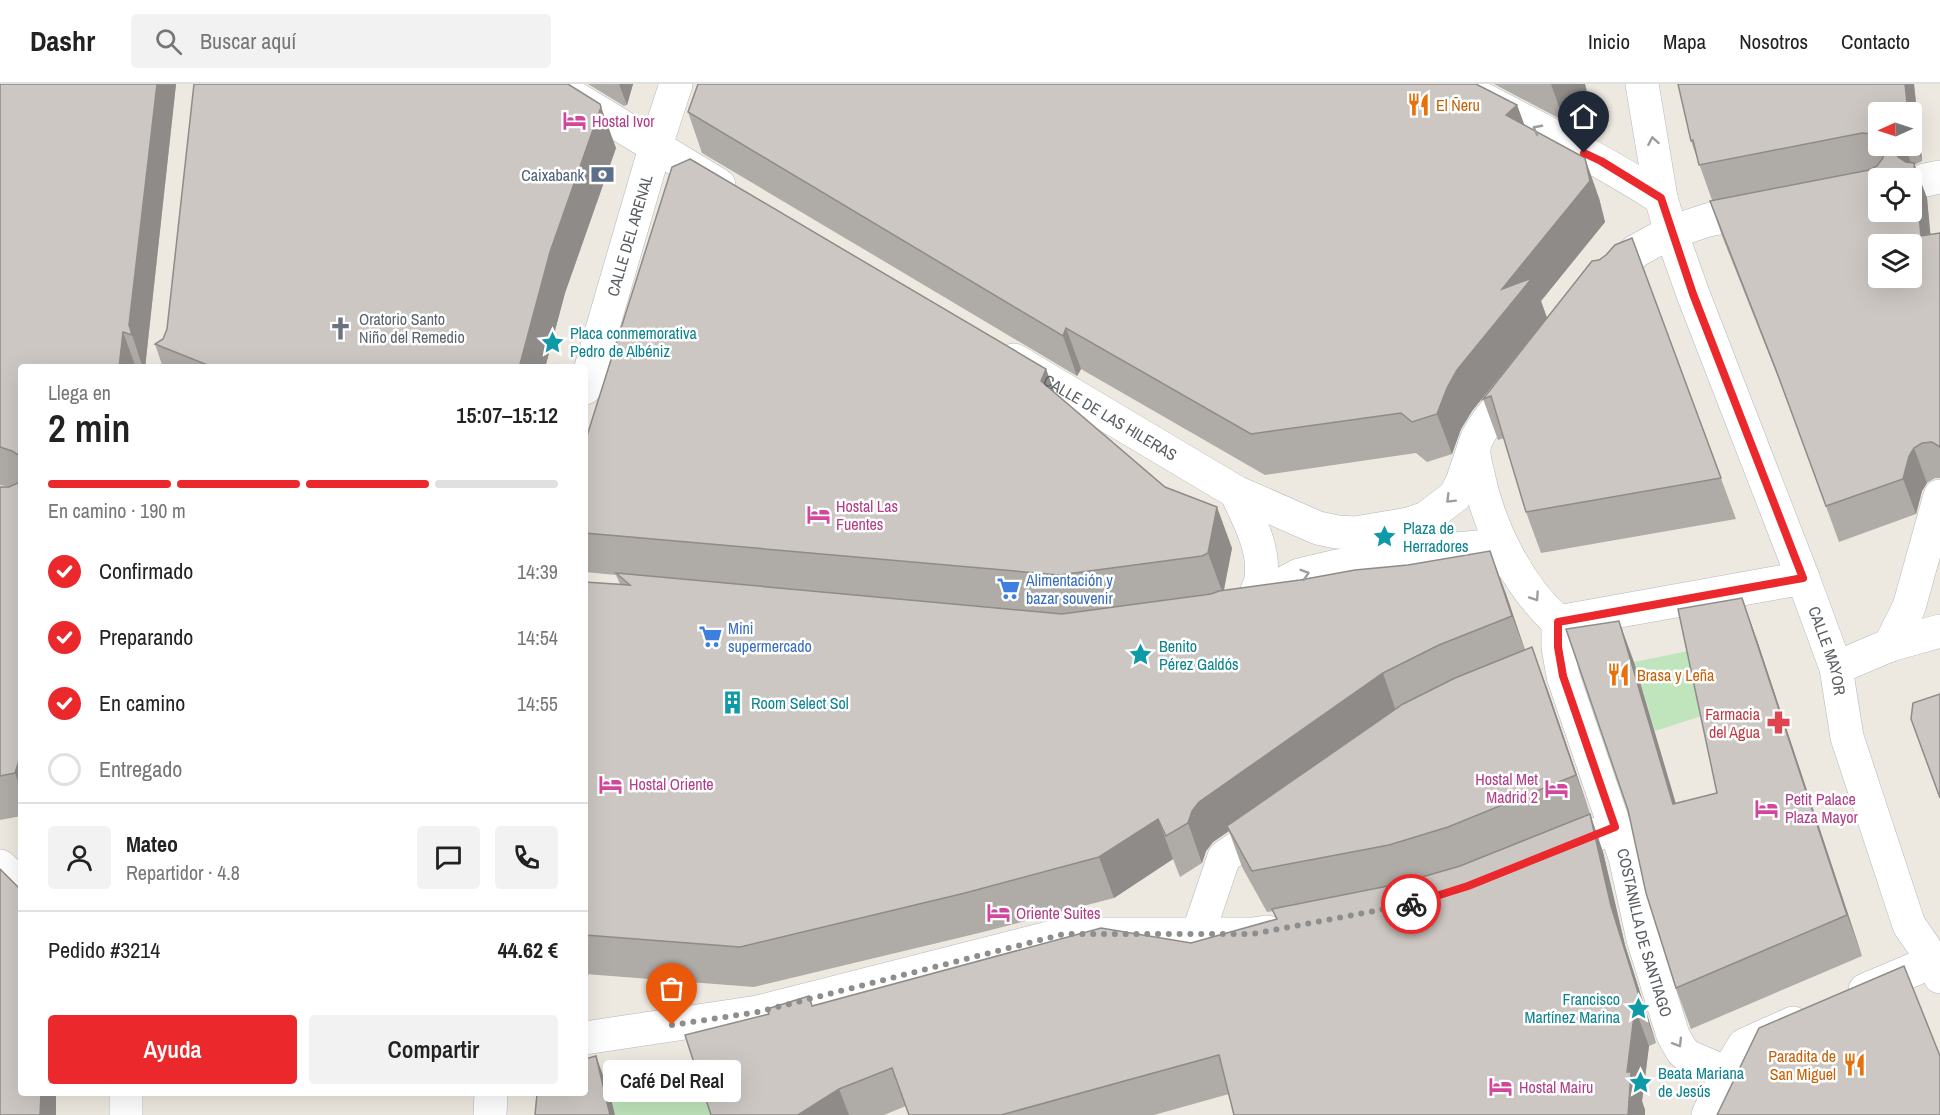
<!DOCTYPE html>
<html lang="es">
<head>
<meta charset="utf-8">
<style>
	:root { --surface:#fff; --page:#f2f2f2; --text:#222; --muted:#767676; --line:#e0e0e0; --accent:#eb282c }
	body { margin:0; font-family:"Archivo Narrow",sans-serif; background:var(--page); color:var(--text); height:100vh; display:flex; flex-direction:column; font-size:22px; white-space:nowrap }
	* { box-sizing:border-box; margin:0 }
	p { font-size:20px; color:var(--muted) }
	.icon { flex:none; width:33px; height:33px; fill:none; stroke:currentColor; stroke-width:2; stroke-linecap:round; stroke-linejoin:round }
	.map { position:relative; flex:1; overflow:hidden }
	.drawer { position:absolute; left:18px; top:280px; width:570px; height:732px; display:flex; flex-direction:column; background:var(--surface); border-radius:6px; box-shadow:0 6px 24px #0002 }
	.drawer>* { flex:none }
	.needle { width:39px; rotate:267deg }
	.fabs { position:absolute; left:1868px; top:18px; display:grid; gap:12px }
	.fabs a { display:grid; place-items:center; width:54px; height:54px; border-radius:6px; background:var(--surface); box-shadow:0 6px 24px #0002; font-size:30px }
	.pin { position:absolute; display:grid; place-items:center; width:51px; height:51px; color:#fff; margin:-62px -26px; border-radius:50% 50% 50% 0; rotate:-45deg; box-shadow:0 0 6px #0007 }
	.pin .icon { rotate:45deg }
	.courier { position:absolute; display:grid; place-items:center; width:60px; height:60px; margin:-30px; border:4px solid #eb282c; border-radius:50%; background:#fff; color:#222; box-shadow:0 2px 8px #0007 }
	.bubble { position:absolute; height:42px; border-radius:6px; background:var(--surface); box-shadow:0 6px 24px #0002; font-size:20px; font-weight:600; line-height:42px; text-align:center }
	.head em { font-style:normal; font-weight:600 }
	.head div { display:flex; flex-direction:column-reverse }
	.head { display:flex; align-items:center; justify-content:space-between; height:102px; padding:0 30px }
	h1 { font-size:39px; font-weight:600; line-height:45px }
	.bar { display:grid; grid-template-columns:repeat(4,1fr); gap:9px 6px; align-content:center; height:72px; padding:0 30px }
	.bar i { height:8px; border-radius:4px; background:var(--line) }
	.bar .current { background:var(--accent) }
	.bar p { grid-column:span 4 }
	.line { display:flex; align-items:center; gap:15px; padding:0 30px; border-top:2px solid var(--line) }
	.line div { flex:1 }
	.round { display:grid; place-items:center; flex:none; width:63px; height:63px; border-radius:6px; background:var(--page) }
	ol { padding:0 30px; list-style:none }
	li { display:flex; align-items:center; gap:18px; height:66px }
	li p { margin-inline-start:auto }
	li .icon { padding:6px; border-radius:50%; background:var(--accent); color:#fff; stroke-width:4 }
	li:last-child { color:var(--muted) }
	li i { width:33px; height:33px; border:3px solid var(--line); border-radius:50% }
	.primary-button { display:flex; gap:12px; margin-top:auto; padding:12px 30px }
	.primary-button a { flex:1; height:69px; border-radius:6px; background:var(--accent); color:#fff; font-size:24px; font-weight:600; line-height:69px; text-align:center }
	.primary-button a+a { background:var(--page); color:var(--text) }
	header { display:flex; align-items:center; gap:36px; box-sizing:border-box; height:84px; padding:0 30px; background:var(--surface); border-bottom:2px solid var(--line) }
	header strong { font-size:28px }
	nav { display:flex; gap:33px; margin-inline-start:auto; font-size:21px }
	.search { width:420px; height:54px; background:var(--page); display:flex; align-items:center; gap:15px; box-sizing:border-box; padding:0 21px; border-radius:6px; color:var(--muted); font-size:22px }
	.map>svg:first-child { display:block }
</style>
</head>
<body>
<header>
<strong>Dashr</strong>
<div class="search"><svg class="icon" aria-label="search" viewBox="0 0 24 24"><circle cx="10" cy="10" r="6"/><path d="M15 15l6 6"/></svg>Buscar aquí</div>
<nav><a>Inicio</a><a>Mapa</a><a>Nosotros</a><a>Contacto</a></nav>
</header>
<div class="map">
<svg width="1940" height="1031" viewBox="0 0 1940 1031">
	<rect width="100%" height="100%" fill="#ede9e0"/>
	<!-- green -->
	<g fill="#c0e5bc">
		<polygon points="1693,566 1717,627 1655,647 1634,578"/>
		<polygon points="699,989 713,1031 615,1031 610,1010"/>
	</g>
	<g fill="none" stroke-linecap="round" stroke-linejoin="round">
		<defs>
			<g id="pedestrian">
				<polyline points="1925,96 1940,93"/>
				<polyline points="1607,199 1636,167 1671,148 1708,136 1758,126"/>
				<path id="s1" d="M585 304 655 64 676 0"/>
				<polyline points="1890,561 1909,523 1940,412"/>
				<polyline points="1198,850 1224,773 1272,740"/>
			</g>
			<g id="minor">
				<polyline points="552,0 719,101"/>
				<path d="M1454 0C1524 37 1595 72 1661 114"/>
				<polyline points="1642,0 1661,114 1671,148 1693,210 1803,494"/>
				<path id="s2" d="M1014 276 1236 408 1318 444 1337 448 1355 449 1409 440 1426 434 1455 412 1462 398 1474 363"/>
				<path d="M1236 408C1248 435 1265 463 1261 494 1260 501 1256 509 1253 516"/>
				<polyline points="1244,521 1299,491 1337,482 1433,467 1478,463 1498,471 1515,484"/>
				<path id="s3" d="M1558 538V563L1563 592 1625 773 1643 855 1673 951 1682 967 1689 973 1727 989"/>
				<polyline points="1836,584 1890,561 1940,547"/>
				<polyline points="1555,767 1615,743"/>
				<polyline points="0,782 21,801"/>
				<polyline points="1865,906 1934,877"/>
				<polyline points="585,954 758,928 1064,850 1253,850 1267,848"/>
				<polyline points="126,1031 126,1010"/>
				<polyline points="490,1031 491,1010"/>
				<polyline points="1708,1031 1727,989 1744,961 1793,939"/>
			</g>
			<g id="tertiary">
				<path id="s4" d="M1519 299C1507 314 1477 345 1474 363 1473 371 1476 382 1478 390 1489 444 1518 502 1558 538L1803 494 1836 584 1847 653 1909 841 1934 877 1940 893"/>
			</g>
		</defs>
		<!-- pedestrian casing -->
		<use href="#pedestrian" stroke="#b3b8bc" stroke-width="34"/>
		<!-- minor casing -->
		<use href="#minor" stroke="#b3b8bc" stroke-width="34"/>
		<!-- tertiary casing -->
		<use href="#tertiary" stroke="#b3b8bc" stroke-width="34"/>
		<!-- pedestrian -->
		<use href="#pedestrian" stroke="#fff" stroke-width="33"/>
		<!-- minor -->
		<use href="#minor" stroke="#fff" stroke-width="33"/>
		<!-- tertiary -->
		<use href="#tertiary" stroke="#fff" stroke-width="33"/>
	</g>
	<!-- wall -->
	<g fill="#afaba7" fill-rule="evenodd">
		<polygon points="0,0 176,0 145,284 21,284 21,732 0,736 0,403 10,403 0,401"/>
		<polygon points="588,0 633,0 627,21 624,22"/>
		<polygon points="1494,0 1585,0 1589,17 1564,37"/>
		<path d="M1678 0H1914L1922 77 1914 81 1927 114 1930 151 1940 149V394H1935L1927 399 1922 407 1916 430 1839 458 1789 321 1722 152 1710 117 1712 116 1691 57ZM1878 28H1911V62H1878Z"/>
		<polygon points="1517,21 1524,40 1599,114 1605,138 1541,217 1547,234 1599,176 1632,154 1736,435 1541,469 1526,428 1504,354 1498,356 1483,315 1519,269 1472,327 1461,345 1452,370 1427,378 1416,369 1265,391 1081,285 1077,292 702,69 688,28"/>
		<polygon points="616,64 565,209 545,284 163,284 155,260"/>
		<polygon points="1046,285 1055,310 1232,464 1224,506 1505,507 1525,566 1547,604 1603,768 1625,861 1656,959 1649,962 1642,1017 1645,1026 1229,1010 1154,1031 909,1031 906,1022 884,1031 711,1031 812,922 1191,859 1276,835 1273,827 1267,828 1242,783 1229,747 1213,758 1206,767 1202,779 1180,793 1173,775 1114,814 979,849 754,903 585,890 585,498 620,500 616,491 585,488 585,358"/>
		<polygon points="1757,556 1862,872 1691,945 1675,902 1634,578 1676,720 1717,709"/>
	</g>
	<!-- shaded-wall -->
	<g fill="#8f8b88">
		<polygon points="157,0 176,0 145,284 143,284 132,251 129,241"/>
		<polygon points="619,0 633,0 627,21"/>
		<polygon points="1551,0 1585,0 1589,17 1564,37"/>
		<polygon points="1905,0 1914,0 1922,77 1911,47 1911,28 1908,28"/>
		<polygon points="600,20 616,64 565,209 545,284 519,284 550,168"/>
		<polygon points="1517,21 1532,62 1506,31"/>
		<polygon points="1894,62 1905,62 1912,82 1908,89 1894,64"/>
		<polygon points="1585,74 1599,114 1605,138 1541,217 1547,234 1472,327 1461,345 1452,370 1437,330 1447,304 1502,205"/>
		<polygon points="1914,79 1927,114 1934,187 1921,152"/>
		<polygon points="1066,244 1081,285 1077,292 1063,252"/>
		<polygon points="123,248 136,284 119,284"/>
		<polygon points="1046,285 1061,326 1041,297"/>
		<polygon points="1914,364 1927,399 1922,407 1916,430 1903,395 1909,372"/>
		<polygon points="1217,423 1232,464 1223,510 1208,469"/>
		<polygon points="1490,467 1505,507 1527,572 1512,532"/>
		<polygon points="1742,514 1757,556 1862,872 1847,831"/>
		<polygon points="1619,537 1634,578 1688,761 1673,720"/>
		<polygon points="1532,563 1547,604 1591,732 1576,691"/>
		<polygon points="1383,589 1397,630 1227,742 1229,747 1213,758 1206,767 1202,779 1188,739 1192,727 1199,718"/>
		<polygon points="21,670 21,707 15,689"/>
		<polygon points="1590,730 1603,768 1625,861 1656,959 1642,921 1611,822"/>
		<polygon points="1158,735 1173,775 1114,814 1099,773"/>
		<polygon points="1635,924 1649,962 1642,1017 1645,1026 1645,1031 1628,1031 1627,988"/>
		<polygon points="596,972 610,1010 615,1031 610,1031"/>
		<polygon points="839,1005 849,1031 798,1031"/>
		<polygon points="41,1010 56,1010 56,1031 40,1031"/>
	</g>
	<!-- building -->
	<g fill="#ccc7c2" stroke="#8f8b88" stroke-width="1.5" fill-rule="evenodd">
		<polygon points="0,0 157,0 129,241 132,251 123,248 119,284 21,284 21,375 20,372 12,367 0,363"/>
		<polygon points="194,0 568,0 600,20 601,23 550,168 519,284 215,284 155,260 163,255 167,245"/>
		<polygon points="698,0 1476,0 1517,21 1506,31 1585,74 1590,97 1502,205 1532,194 1457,286 1447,304 1437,330 1412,338 1401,329 1251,350 1066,244 1063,252 688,28"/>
		<polygon points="1678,0 1905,0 1908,28 1878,28 1878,55 1872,50 1862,49 1699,81 1693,56 1691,57"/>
		<path d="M1882 62H1894V64L1898 73 1906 78 1914 79 1921 152 1940 149V363L1932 358 1922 359 1914 364 1909 372 1903 395 1826 422 1776 286 1710 117 1869 86 1877 82 1883 74V64ZM1878 94H1911V128H1878ZM1878 160H1911V194H1878Z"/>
		<polygon points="690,75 1046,285 1041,297 1165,403 1217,423 1208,469 1202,472 1059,491 585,449 585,358 672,83"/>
		<polygon points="1632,154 1721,394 1526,428 1491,312 1483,315 1592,177 1599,176 1606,171 1615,161"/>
		<polygon points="21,395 21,670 15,689 0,692 0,403 9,403 18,399"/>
		<polygon points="1490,467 1512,532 1439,561 1383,589 1199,718 1192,727 1188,739 1166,752 1158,735 1099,773 965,809 740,863 585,851 585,498 630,501 616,489 1062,530 1211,510 1219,507 1300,496 1355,486 1408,481"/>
		<polygon points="1742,514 1847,831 1676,904 1646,809 1628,726 1566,545 1619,537 1673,720 1717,709 1678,525"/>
		<polygon points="1532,563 1576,691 1448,743 1389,761 1252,787 1227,742 1403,620 1455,594"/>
		<polygon points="1940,610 1940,714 1911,635 1913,619"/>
		<polygon points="1590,730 1611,822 1642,921 1635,924 1627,988 1631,988 1628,1031 1234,1031 1219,971 1001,1031 909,1031 892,984 839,1005 798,1031 711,1031 685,951 769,930 767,925 809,912 812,922 1101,844 1191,859 1277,835 1272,825 1398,800 1460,782"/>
		<polygon points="0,785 21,806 21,1010 41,1010 40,1031 0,1031"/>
		<polygon points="1904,882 1940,972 1940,1031 1717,1031 1759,944"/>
		<polygon points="596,972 610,1031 535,1031 537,1010 585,1010 585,975"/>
	</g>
	<!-- one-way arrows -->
	<defs><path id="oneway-chevron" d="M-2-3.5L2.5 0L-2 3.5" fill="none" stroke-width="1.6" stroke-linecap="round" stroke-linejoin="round" transform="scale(1.5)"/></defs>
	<g stroke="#9b9ea1">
		<use href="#oneway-chevron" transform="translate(1537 45) rotate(-152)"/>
		<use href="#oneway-chevron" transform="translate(1653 57) rotate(-100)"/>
		<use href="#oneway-chevron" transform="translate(1450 415) rotate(135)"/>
		<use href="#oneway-chevron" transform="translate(1305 490) rotate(-17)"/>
		<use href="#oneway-chevron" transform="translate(1535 513) rotate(56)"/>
		<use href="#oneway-chevron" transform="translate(1678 959) rotate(59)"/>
	</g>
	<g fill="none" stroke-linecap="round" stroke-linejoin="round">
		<!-- done -->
		<polyline stroke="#8d8f8e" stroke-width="6" stroke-dasharray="0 10.8" points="672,941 758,928 1064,850 1253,850 1411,820"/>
		<!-- route -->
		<polyline stroke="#eb282c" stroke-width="8" points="1411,820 1468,802 1615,743 1563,592 1558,563 1558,538 1803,494 1693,210 1661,114 1601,77 1584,69"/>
	</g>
	<!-- icons -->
	<defs>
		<symbol id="restaurant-bare" viewBox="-9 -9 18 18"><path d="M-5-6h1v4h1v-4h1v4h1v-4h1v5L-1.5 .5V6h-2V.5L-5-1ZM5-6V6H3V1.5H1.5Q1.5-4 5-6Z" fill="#e8710a" stroke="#fff" stroke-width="2.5" paint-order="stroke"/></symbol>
		<symbol id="hotel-bare" viewBox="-9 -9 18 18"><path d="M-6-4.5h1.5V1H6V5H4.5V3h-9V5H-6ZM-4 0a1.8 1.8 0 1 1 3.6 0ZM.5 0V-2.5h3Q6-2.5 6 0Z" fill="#d1479c" stroke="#fff" stroke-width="2.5" paint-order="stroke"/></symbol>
		<symbol id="bank-bare" viewBox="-9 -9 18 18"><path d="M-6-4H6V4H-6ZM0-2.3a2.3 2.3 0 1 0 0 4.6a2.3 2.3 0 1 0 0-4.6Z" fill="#5c6f8a" stroke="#fff" stroke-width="2.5" paint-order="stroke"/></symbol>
		<symbol id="church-bare" viewBox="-9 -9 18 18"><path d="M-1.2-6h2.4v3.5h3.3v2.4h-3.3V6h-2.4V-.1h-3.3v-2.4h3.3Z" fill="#6b7280" stroke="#fff" stroke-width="2.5" paint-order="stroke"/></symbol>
		<symbol id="sight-bare" viewBox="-9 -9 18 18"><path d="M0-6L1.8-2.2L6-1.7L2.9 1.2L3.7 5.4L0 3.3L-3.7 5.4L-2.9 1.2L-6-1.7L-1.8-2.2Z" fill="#0f9aa8" stroke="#fff" stroke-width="2.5" paint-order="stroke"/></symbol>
		<symbol id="supermarket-bare" viewBox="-9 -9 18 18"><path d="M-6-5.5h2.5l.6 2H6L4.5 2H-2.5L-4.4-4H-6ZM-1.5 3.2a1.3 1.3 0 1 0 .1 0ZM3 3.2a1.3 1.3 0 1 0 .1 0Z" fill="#3f7fe0" stroke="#fff" stroke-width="2.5" paint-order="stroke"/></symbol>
		<symbol id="building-bare" viewBox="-9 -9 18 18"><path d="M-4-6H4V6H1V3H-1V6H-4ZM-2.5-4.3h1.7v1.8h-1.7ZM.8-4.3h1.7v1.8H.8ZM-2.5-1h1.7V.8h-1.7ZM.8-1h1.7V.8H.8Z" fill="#0f9aa8" stroke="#fff" stroke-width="2.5" paint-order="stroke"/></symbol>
		<symbol id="pharmacy-bare" viewBox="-9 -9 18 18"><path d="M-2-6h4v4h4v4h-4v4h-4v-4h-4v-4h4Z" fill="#e0444e" stroke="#fff" stroke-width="2.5" paint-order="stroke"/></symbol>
	</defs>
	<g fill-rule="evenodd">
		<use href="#restaurant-bare" x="1402" y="4" width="33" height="33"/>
		<use href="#hotel-bare" x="558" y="20" width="33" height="33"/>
		<use href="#bank-bare" x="586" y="74" width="33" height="33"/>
		<use href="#church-bare" x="324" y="228" width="33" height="33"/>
		<use href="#sight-bare" x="536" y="242" width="33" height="33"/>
		<use href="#hotel-bare" x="802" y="414" width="33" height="33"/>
		<use href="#sight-bare" x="1368" y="436" width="33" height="33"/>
		<use href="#supermarket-bare" x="992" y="488" width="33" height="33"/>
		<use href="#supermarket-bare" x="694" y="536" width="33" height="33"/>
		<use href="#sight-bare" x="1124" y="554" width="33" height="33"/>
		<use href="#restaurant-bare" x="1602" y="574" width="33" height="33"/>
		<use href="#building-bare" x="716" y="602" width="33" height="33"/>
		<use href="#pharmacy-bare" x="1762" y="622" width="33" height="33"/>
		<use href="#hotel-bare" x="594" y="684" width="33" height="33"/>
		<use href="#hotel-bare" x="1540" y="688" width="33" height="33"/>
		<use href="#hotel-bare" x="1750" y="708" width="33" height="33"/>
		<use href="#hotel-bare" x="982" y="812" width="33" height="33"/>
		<use href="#sight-bare" x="1622" y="908" width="33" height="33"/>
		<use href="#restaurant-bare" x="1838" y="964" width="33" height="33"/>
		<use href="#sight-bare" x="1624" y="982" width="33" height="33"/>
		<use href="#hotel-bare" x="1484" y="986" width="33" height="33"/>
	</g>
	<g text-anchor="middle" stroke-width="5" stroke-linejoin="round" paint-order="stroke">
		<!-- food labels -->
		<g font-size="16" fill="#c56008" stroke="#fff" text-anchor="start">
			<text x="1436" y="27">El Ñeru</text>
			<text x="1637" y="597">Brasa y Leña</text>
			<text x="1836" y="978" text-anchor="end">Paradita de<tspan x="1836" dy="18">San Miguel</tspan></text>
		</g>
		<!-- hotel labels -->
		<g font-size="16" fill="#b23c85" stroke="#fff" text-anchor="start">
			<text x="592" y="43">Hostal Ivor</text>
			<text x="836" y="428">Hostal Las<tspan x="836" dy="18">Fuentes</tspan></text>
			<text x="1538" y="701" text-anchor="end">Hostal Met<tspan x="1538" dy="18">Madrid 2</tspan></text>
			<text x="629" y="706">Hostal Oriente</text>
			<text x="1785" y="721">Petit Palace<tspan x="1785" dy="18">Plaza Mayor</tspan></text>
			<text x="1016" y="835">Oriente Suites</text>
			<text x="1519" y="1009">Hostal Mairu</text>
		</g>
		<!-- service labels -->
		<g font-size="16" fill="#4e5e75" stroke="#fff" text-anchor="end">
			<text x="584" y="97">Caixabank</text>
		</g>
		<!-- street labels -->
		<g font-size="16" fill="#595e62" stroke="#fff">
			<text dy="6" stroke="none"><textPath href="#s1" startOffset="159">CALLE DEL ARENAL</textPath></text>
			<text dy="6" stroke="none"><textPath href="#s2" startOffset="112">CALLE DE LAS HILERAS</textPath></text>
			<text dy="6" stroke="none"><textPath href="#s4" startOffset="603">CALLE MAYOR</textPath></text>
			<text dy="6" stroke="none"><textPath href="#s3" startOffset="324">COSTANILLA DE SANTIAGO</textPath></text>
		</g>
		<!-- worship labels -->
		<g font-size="16" fill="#5b616d" stroke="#fff" text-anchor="start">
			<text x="359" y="241">Oratorio Santo<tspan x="359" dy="18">Niño del Remedio</tspan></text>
		</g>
		<!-- culture labels -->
		<g font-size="16" fill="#0d838f" stroke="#fff" text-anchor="start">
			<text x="570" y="255">Placa conmemorativa<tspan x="570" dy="18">Pedro de Albéniz</tspan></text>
			<text x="1403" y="450">Plaza de<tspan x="1403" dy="18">Herradores</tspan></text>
			<text x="1159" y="568">Benito<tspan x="1159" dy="18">Pérez Galdós</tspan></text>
			<text x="751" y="625">Room Select Sol</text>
			<text x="1620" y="921" text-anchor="end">Francisco<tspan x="1620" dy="18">Martínez Marina</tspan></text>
			<text x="1658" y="995">Beata Mariana<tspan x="1658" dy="18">de Jesús</tspan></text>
		</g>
		<!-- shop labels -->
		<g font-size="16" fill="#366cbe" stroke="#fff" text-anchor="start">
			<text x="1026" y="502">Alimentación y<tspan x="1026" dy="18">bazar souvenir</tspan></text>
			<text x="728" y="550">Mini<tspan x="728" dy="18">supermercado</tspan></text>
		</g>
		<!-- health labels -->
		<g font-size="16" fill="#be3a42" stroke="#fff" text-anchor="end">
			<text x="1760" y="636">Farmacia<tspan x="1760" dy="18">del Agua</tspan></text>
		</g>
	</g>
</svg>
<div class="fabs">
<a><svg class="needle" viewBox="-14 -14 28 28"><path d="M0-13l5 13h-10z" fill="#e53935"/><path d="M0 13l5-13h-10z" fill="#767676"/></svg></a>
<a><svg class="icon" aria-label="locate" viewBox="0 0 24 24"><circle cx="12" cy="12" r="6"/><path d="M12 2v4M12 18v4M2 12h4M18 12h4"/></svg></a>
<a><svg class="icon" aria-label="layers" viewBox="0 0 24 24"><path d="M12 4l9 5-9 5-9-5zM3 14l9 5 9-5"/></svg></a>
</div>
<div class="pin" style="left:672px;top:941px;background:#ea580c"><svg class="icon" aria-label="bag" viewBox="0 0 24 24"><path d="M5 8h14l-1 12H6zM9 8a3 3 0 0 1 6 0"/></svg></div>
<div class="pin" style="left:1584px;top:69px;background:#1f2937"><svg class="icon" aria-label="home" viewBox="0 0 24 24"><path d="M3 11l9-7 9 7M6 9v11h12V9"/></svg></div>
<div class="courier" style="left:1411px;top:820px"><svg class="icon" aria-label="bike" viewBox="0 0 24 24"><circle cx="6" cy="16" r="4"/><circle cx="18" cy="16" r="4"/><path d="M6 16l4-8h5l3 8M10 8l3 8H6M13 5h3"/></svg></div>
<div class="bubble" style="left:603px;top:976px;width:138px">Café Del Real</div>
<section class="drawer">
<div class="head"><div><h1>2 min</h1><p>Llega en</p></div><em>15:07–15:12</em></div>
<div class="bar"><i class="current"></i><i class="current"></i><i class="current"></i><i></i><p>En camino · 190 m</p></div>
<ol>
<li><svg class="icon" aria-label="check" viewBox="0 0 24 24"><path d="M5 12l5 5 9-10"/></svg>Confirmado<p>14:39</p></li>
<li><svg class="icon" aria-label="check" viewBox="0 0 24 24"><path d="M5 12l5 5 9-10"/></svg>Preparando<p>14:54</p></li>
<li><svg class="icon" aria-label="check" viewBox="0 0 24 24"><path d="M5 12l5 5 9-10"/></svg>En camino<p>14:55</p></li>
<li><i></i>Entregado</li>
</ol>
<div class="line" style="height:108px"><a class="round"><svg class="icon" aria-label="person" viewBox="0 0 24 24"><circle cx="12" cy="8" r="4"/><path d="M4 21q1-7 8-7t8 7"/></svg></a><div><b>Mateo</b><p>Repartidor · 4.8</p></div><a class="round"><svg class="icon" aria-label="chat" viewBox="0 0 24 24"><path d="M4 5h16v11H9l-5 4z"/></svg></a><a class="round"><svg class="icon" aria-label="phone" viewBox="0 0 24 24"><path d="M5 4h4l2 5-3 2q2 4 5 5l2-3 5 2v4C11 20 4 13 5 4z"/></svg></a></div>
<div class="line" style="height:78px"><div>Pedido #3214</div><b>44.62 €</b></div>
<div class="primary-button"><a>Ayuda</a><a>Compartir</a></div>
</section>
</div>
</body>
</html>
